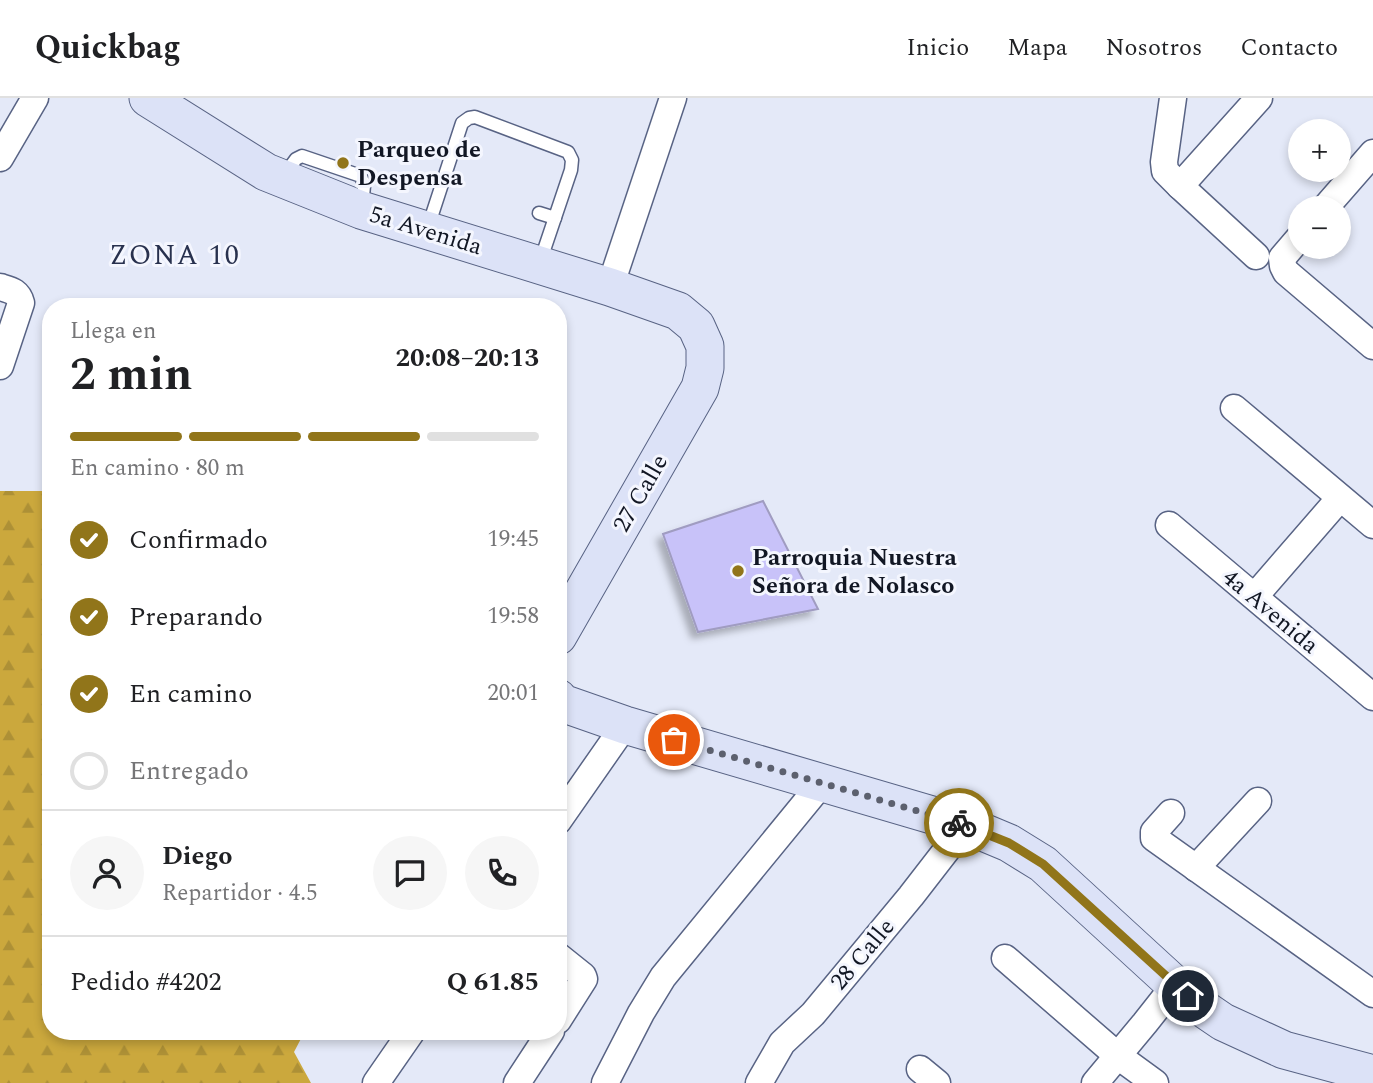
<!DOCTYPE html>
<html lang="es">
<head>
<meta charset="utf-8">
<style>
	:root { --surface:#fff; --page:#f6f6f6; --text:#202124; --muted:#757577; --line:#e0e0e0; --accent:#91751a }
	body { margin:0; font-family:Spectral,serif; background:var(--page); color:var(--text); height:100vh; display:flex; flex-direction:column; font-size:26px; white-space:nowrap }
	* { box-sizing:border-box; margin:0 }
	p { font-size:23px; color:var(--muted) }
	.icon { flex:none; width:38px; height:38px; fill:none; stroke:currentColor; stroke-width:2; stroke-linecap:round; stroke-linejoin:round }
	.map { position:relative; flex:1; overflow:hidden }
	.details { position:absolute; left:42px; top:200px; width:525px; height:742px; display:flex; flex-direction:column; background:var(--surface); border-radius:28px; box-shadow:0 4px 10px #0003 }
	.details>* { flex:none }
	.tools { position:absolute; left:1288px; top:21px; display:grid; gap:14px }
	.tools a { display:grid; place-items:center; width:63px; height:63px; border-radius:50%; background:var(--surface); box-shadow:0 4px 10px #0003; font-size:35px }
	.pin { position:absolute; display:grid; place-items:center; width:60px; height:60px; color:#fff; margin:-30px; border:4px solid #fff; border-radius:50%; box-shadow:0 2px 7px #0007 }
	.courier { position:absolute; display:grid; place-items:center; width:70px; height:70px; margin:-35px; border:5px solid #91751a; border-radius:50%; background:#fff; color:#222; box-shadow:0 2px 9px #0007 }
	.summary em { font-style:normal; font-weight:700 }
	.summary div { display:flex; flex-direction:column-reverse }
	.summary { display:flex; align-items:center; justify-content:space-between; height:119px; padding:0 28px }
	h1 { font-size:46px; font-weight:700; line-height:52px }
	.bar { display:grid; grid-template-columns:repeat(4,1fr); gap:10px 7px; align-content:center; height:84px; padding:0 28px }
	.bar i { height:9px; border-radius:5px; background:var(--line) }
	.bar .current { background:var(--accent) }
	.bar p { grid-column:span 4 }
	.line { display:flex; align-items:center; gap:18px; padding:0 28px; border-top:2px solid var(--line) }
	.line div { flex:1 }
	.round { display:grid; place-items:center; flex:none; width:74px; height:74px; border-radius:37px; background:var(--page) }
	ol { padding:0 28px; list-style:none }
	li { display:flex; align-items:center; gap:21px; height:77px }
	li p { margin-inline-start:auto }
	li .icon { padding:7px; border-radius:50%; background:var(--accent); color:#fff; stroke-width:4 }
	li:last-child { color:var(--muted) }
	li i { width:38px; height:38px; border:4px solid var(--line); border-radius:50% }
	header { display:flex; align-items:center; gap:42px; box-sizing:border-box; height:98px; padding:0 35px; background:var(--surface); border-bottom:2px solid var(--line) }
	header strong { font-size:33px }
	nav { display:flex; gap:38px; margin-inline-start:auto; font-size:24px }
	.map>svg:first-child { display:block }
</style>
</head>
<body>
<header>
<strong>Quickbag</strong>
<nav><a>Inicio</a><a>Mapa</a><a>Nosotros</a><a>Contacto</a></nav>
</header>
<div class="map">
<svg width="1373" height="985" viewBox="0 0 1373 985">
	<defs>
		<pattern id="forest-firs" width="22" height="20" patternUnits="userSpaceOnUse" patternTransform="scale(1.75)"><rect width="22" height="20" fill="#cba83d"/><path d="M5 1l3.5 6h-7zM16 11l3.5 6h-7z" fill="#ad9036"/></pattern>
		<filter id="shadow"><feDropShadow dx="-6" dy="6" stdDeviation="3.5" flood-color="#0004"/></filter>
	</defs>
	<rect width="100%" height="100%" fill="#e4e9f8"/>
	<!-- forest -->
	<polygon fill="url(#forest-firs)" points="0,393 51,393 51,933 305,933 294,954 311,985 0,985"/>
	<!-- building -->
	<polygon fill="#c8c2f9" stroke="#a09cc1" stroke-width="2" filter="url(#shadow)" points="763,403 818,511 698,534 663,436"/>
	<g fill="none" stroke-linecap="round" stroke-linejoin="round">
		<defs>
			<g id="lane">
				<polyline points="285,76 296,61 302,58 361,78 364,88 362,108"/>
				<polyline points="539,115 555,120"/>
				<polyline points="428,129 462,25 469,20 475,19 568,54 572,62 571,72 540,164"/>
			</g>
			<g id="street">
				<polyline points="1173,0 1164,64 1165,73 1180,88 1256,158"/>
				<polyline points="0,60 35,0"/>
				<polyline points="1180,88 1259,0"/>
				<polyline points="1325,110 1373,55"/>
				<polyline points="1300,139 1282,160 1283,168 1286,174 1373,248"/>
				<path d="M0 189C10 192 18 193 21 205L0 268"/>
				<polyline points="610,189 673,0"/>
				<polyline points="1234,310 1373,427"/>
				<polyline points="1169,427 1373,599"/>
				<polyline points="1255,498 1340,400"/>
				<polyline points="1171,715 1154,734 1154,740 1373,896"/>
				<polyline points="558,723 625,627"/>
				<polyline points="1196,770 1258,703"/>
				<polyline points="558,858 583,878 584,881 558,922"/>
				<polyline points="1005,860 1118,958 1155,985"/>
				<polyline points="920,971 937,985"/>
				<polyline points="376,985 412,933"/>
				<polyline points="517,985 551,933"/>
				<polyline points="605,985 641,915 663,879 822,685"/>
				<polyline points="759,985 782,945 813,916 911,798 966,727"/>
				<polyline points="1095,985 1145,925 1175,887"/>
			</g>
			<g id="secondary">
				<polyline points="148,0 266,74 361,112 610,189 678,213 696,228 705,248 705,270 700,290 558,538"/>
				<polyline points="558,600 562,605 625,627 966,727 1009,745 1043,766 1175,887 1201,909 1223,924 1284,952 1373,976"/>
			</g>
		</defs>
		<!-- lane casing -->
		<use href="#lane" stroke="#586384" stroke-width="15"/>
		<!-- street casing -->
		<use href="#street" stroke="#586384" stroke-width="29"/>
		<!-- secondary casing -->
		<use href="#secondary" stroke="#586384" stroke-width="39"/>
		<!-- lane -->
		<use href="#lane" stroke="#fff" stroke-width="12"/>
		<!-- street -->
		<use href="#street" stroke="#fff" stroke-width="26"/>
		<!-- secondary -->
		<use href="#secondary" stroke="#dce2f7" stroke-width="37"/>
	</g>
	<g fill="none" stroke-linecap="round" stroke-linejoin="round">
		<!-- done -->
		<polyline stroke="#5c606e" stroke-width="7" stroke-dasharray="0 12.6" points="674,642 959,725"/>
		<!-- route -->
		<polyline stroke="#91751a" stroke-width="9" points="959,725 1009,745 1043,766 1188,898"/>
	</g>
	<!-- markers -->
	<g fill="#91751a" stroke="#f4f6fe" stroke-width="2.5">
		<circle cx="343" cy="65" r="7"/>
		<circle cx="738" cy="473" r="7"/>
	</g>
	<g text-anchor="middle" stroke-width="6" stroke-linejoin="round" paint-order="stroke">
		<!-- poi labels -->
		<g font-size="24" font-weight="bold" fill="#121724" stroke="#f4f6fe" text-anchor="start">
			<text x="357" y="59">Parqueo de<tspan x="357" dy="28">Despensa</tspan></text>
			<text x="752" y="467">Parroquia Nuestra<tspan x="752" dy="28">Señora de Nolasco</tspan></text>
		</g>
		<!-- street labels -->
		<g font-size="24" fill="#121724" stroke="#f4f6fe">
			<text transform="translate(426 132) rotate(17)" y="8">5a Avenida</text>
			<text transform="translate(640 395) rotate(-60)" y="8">27 Calle</text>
			<text transform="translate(1271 513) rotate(40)" y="8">4a Avenida</text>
			<text transform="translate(862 856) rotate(-50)" y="8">28 Calle</text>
		</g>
		<!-- quarter labels -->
		<g font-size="28" letter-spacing="2" fill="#28314e" stroke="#f4f6fe">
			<text x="175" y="166">ZONA 10</text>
		</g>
	</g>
</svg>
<div class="tools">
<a>+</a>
<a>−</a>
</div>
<div class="pin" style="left:674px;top:642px;background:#ea580c"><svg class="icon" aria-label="bag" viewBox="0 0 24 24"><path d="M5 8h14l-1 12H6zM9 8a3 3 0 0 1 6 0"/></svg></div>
<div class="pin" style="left:1188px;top:898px;background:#1f2937"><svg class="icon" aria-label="home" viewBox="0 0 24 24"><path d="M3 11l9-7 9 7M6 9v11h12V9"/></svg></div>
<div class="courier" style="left:959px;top:725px"><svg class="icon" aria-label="bike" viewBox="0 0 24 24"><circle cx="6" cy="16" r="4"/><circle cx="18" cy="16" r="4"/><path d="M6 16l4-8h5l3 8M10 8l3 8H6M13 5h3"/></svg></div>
<section class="details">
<div class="summary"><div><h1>2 min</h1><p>Llega en</p></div><em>20:08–20:13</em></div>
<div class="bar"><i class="current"></i><i class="current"></i><i class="current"></i><i></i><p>En camino · 80 m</p></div>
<ol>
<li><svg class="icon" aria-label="check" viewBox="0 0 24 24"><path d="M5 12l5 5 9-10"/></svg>Confirmado<p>19:45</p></li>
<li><svg class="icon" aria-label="check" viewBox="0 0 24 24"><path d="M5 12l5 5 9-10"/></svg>Preparando<p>19:58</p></li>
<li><svg class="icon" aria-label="check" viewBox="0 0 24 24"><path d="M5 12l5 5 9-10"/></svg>En camino<p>20:01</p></li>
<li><i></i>Entregado</li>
</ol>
<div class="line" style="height:126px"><a class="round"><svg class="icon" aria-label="person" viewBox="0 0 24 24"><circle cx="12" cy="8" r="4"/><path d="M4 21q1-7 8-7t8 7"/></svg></a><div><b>Diego</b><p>Repartidor · 4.5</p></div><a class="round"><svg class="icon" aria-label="chat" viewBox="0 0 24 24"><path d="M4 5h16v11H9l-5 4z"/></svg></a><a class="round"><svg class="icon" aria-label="phone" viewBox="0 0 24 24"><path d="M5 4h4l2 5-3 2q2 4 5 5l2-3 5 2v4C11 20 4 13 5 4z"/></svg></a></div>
<div class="line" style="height:91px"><div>Pedido #4202</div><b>Q 61.85</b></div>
</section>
</div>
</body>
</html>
